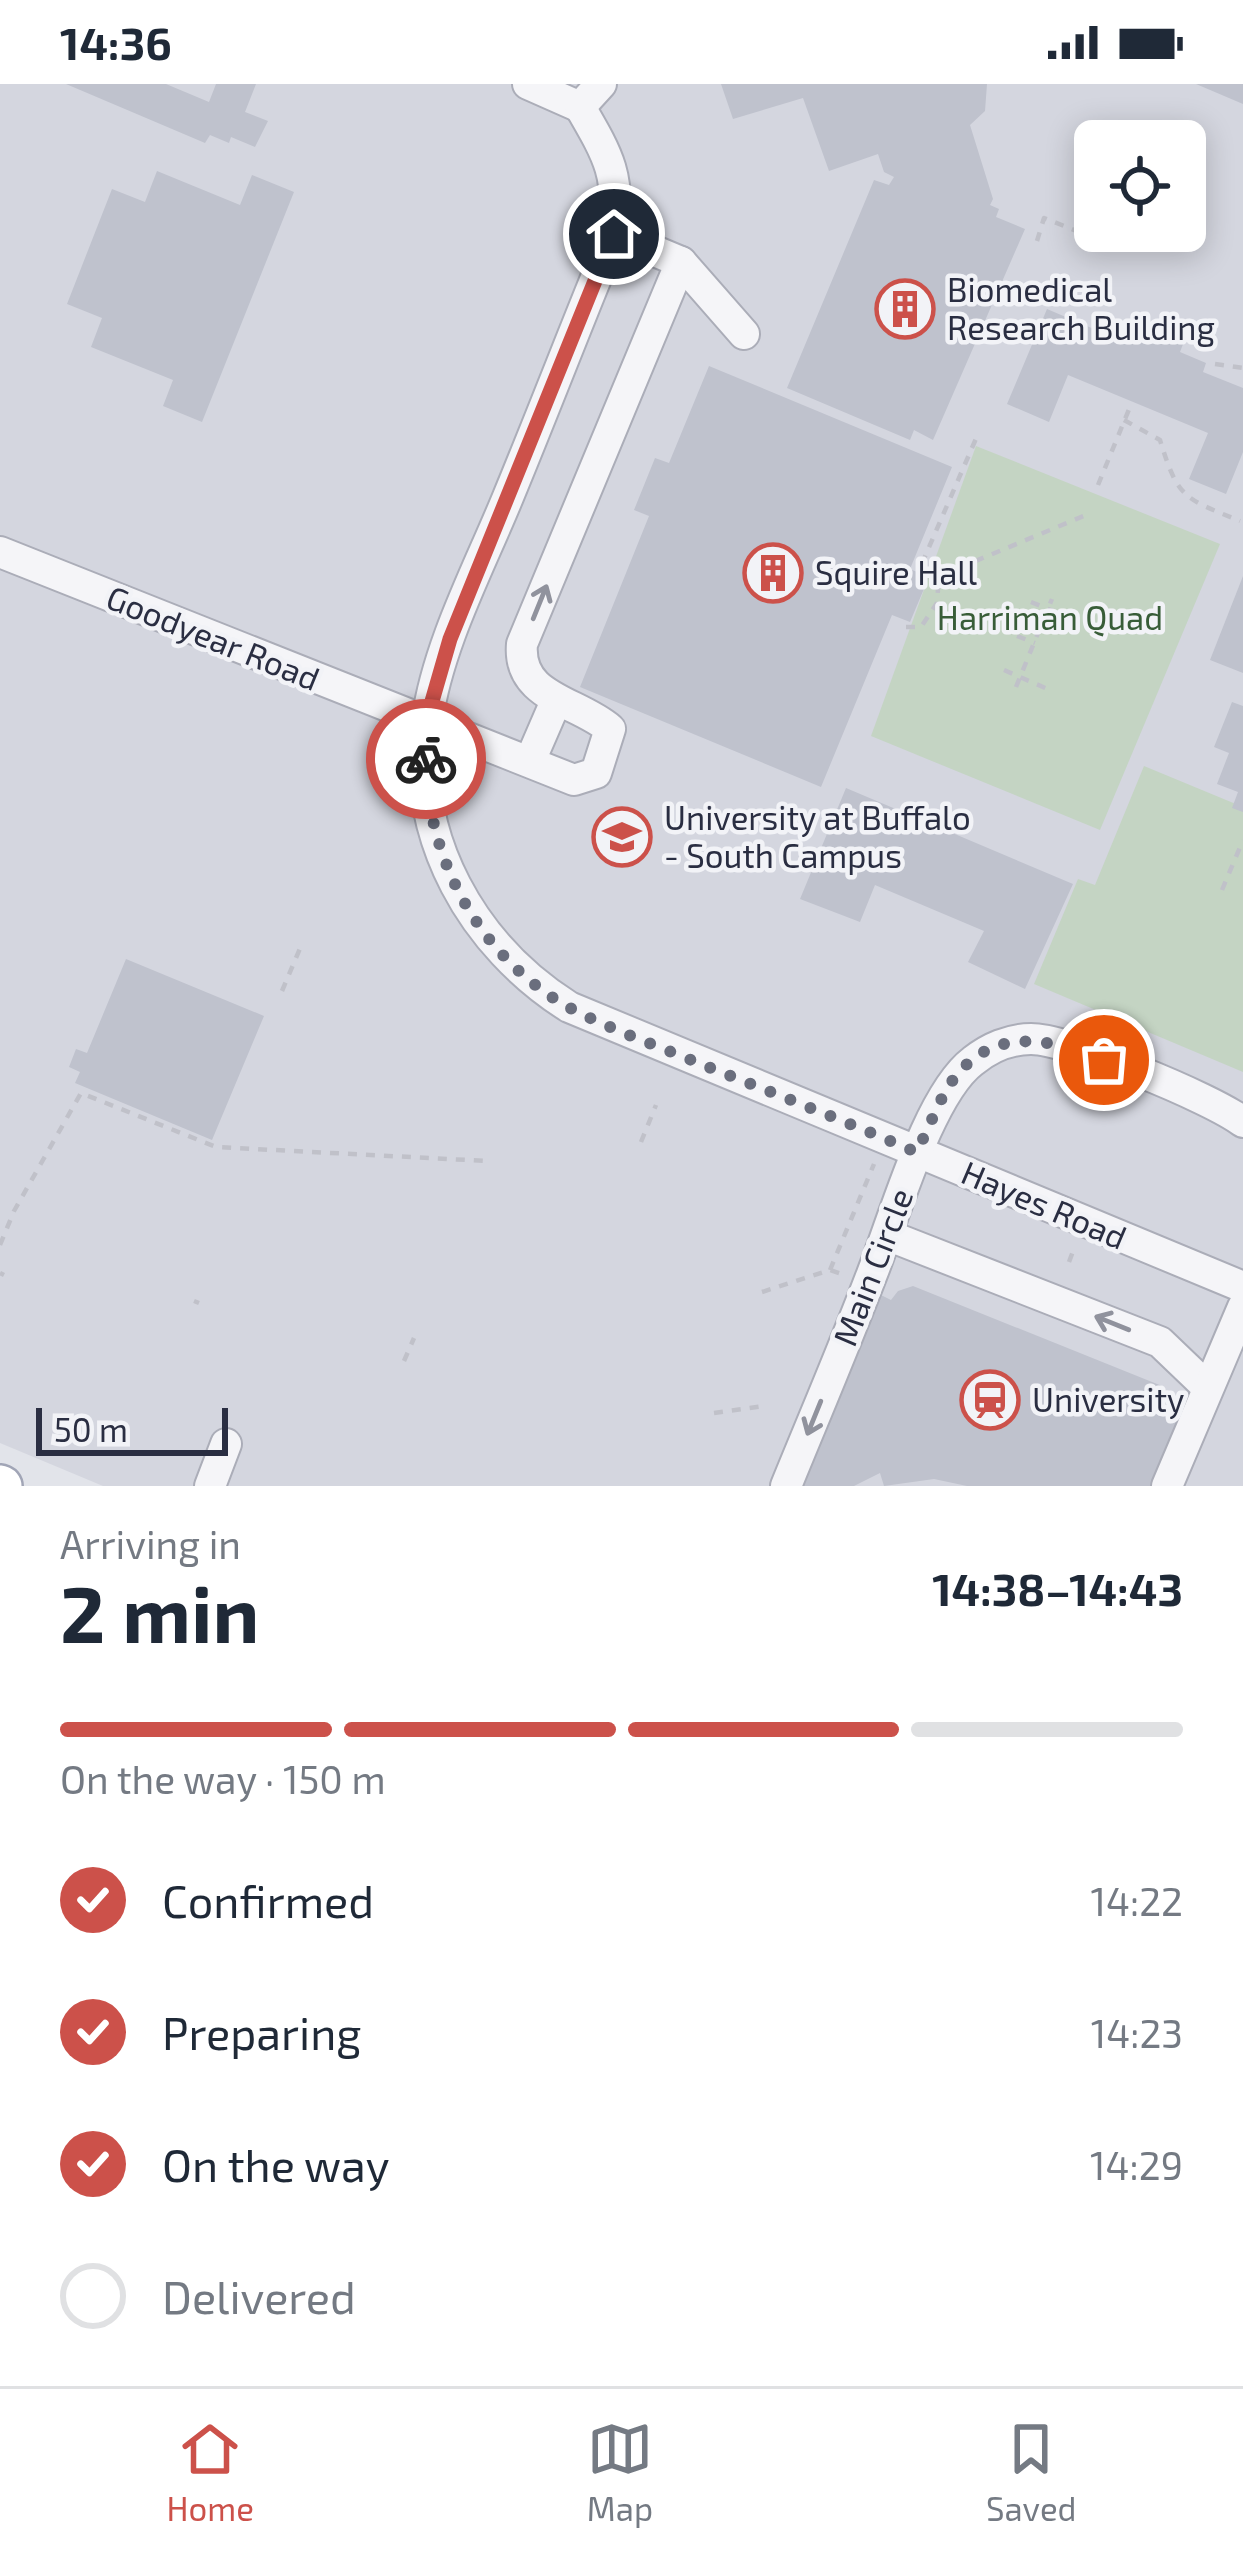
<!DOCTYPE html>
<html lang="en">
<head>
<meta charset="utf-8">
<style>
	:root { --surface:#fff; --page:#f2f2f3; --text:#1f2937; --muted:#747a83; --line:#e0e1e3; --accent:#cc514a }
	body { margin:0; font-family:"Exo 2",sans-serif; background:var(--page); color:var(--text); height:100vh; display:flex; flex-direction:column; font-size:45px; white-space:nowrap }
	* { box-sizing:border-box; margin:0 }
	p { font-size:39px; color:var(--muted) }
	.icon { flex:none; width:66px; height:66px; fill:none; stroke:currentColor; stroke-width:2; stroke-linecap:round; stroke-linejoin:round }
	.map { position:relative; height:1402px; overflow:hidden }
	.drawer { display:flex; flex-direction:column; background:var(--surface); flex:1 }
	.drawer>* { flex:none }
	.tools { position:absolute; left:1074px; top:36px; display:grid; gap:24px }
	.tools a { display:grid; place-items:center; width:132px; height:132px; border-radius:18px; background:var(--surface); box-shadow:0 6px 30px #0003; font-size:60px }
	.scale { position:absolute; left:36px; bottom:30px; width:192px; box-sizing:border-box; padding-left:12px; border:6px solid #2a2e42; border-top:0; font-size:33px; line-height:42px; white-space:nowrap; color:#2a2e42; -webkit-text-stroke:9px #f2f3f7; paint-order:stroke }
	.pin { position:absolute; display:grid; place-items:center; width:102px; height:102px; color:#fff; margin:-51px; border:6px solid #fff; border-radius:50%; box-shadow:0 3px 12px #0007 }
	.courier { position:absolute; display:grid; place-items:center; width:120px; height:120px; margin:-60px; border:9px solid #cc514a; border-radius:50%; background:#fff; color:#222; box-shadow:0 3px 15px #0007 }
	.overview em { font-style:normal; font-weight:700 }
	.overview div { display:flex; flex-direction:column-reverse }
	.overview { display:flex; align-items:center; justify-content:space-between; height:204px; padding:0 60px }
	h1 { font-size:78px; font-weight:700; line-height:90px }
	.bar { display:grid; grid-template-columns:repeat(4,1fr); gap:18px 12px; align-content:center; height:144px; padding:0 60px }
	.bar i { height:15px; border-radius:9px; background:var(--line) }
	.bar .selected { background:var(--accent) }
	.bar p { grid-column:span 4 }
	ol { padding:0 60px; list-style:none }
	li { display:flex; align-items:center; gap:36px; height:132px }
	li p { margin-inline-start:auto }
	li .icon { padding:12px; border-radius:50%; background:var(--accent); color:#fff; stroke-width:4 }
	li:last-child { color:var(--muted) }
	li i { width:66px; height:66px; border:6px solid var(--line); border-radius:50% }
	.status { display:flex; justify-content:space-between; align-items:center; height:84px; padding:0 60px; background:var(--surface); direction:ltr }
	.status svg { height:33px; fill:currentColor }
	.menu { display:flex; justify-content:space-around; align-items:center; height:168px; border-top:3px solid var(--line); background:var(--surface); font-size:33px; color:var(--muted) }
	.menu a { display:grid; justify-items:center; gap:6px }
	.menu .selected { color:var(--accent) }
	.map>svg:first-child { display:block }
</style>
</head>
<body>
<div class="status"><b>14:36</b><svg viewBox="0 0 49 12"><path d="M0 12V9h3v3zM5 12V6h3v6zM10 12V3h3v9zM15 12V0h3v12zM26 1h20v11H26zM47 4h2v5h-2z"/></svg></div>
<div class="map">
<svg width="1243" height="1402" viewBox="0 0 1243 1402">
	<rect width="100%" height="100%" fill="#e2e4ea"/>
	<!-- built -->
	<path fill="#d4d6df" fill-rule="evenodd" d="M0 0H1243V1402H103L0 1359ZM1095 57H1185V147H1095Z"/>
	<!-- green -->
	<g fill="#c4d4c3">
		<polygon points="976,362 1220,460 1100,746 871,652"/>
		<polygon points="1144,682 1243,723 1243,988 1034,900 1078,795 1095,801"/>
	</g>
	<!-- building -->
	<g fill="#bfc2cd">
		<polygon points="66,0 166,0 209,18 216,0 256,0 245,28 268,37 255,63 231,53 229,59 210,51 205,59"/>
		<polygon points="721,0 987,0 985,27 970,41 993,115 990,121 999,125 996,133 1025,145 933,356 914,346 910,356 787,304 874,96 889,101 894,93 884,88 878,70 829,87 803,14 733,35"/>
		<polygon points="1196,0 1243,0 1243,20"/>
		<polygon points="157,87 240,121 252,91 294,108 202,338 163,322 173,296 91,263 102,234 67,220 112,105 145,118"/>
		<polygon points="1047,225 1108,251 1113,240 1141,252 1145,242 1168,237 1179,243 1185,255 1180,268 1206,279 1203,288 1243,304 1243,368 1226,410 1189,395 1208,349 1068,291 1049,338 1007,320"/>
		<polygon points="709,282 952,383 910,485 929,493 910,538 892,531 821,703 580,603 649,432 634,426 655,374 669,379"/>
		<polygon points="1243,492 1243,589 1210,576"/>
		<polygon points="1232,618 1243,622 1243,728 1232,724 1238,708 1217,700 1229,669 1214,663"/>
		<polygon points="846,704 1073,800 1025,905 968,878 984,847 875,801 860,838 800,815"/>
		<polygon points="126,875 264,932 212,1056 75,999 80,988 69,983 76,965 87,969"/>
		<polygon points="913,1202 1162,1302 1169,1317 1166,1328 1181,1333 1152,1402 967,1402 934,1395 884,1402 880,1389 854,1402 802,1402 879,1210 891,1216 898,1207"/>
	</g>
	<g fill="none" stroke-linecap="round" stroke-linejoin="round">
		<defs>
			<g id="minor">
				<polyline points="528,0 580,23"/>
				<path d="M580 23C609 73 620 91 614 150 578 237 544 326 508 413 479 484 438 560 427 637 410 754 473 862 569 923L1243 1203"/>
				<polyline points="580,23 601,0"/>
				<polyline points="614,150 681,178 744,250"/>
				<path d="M0 468 574 696 596 689 610 645C578 617 517 614 522 560L681 178"/>
				<polyline points="530,677 556,617"/>
				<polyline points="887,1151 1160,1258 1207,1303"/>
				<polyline points="210,1402 226,1360"/>
				<path d="M786 1402C815 1331 845 1261 872 1190 894 1135 928 1011 973 977 989 964 1010 955 1031 955 1068 955 1212 1014 1243 1038"/>
				<polyline points="1167,1402 1243,1223"/>
			</g>
			<polyline id="major" points="0,1401 2,1402"/>
		</defs>
		<!-- minor casing -->
		<use href="#minor" stroke="#abadb8" stroke-width="34"/>
		<!-- major casing -->
		<use href="#major" stroke="#a1a5b6" stroke-width="44"/>
		<!-- path -->
		<g stroke="#c0c1c9" stroke-width="4.5" stroke-dasharray="9 9" stroke-linecap="butt">
			<polyline points="1037,157 1044,134 1102,157"/>
			<polyline points="1215,280 1243,284"/>
			<path d="M1124 336 1160 356C1178 415 1184 414 1240 437"/>
			<polyline points="1098,401 1132,318"/>
			<polyline points="942,491 1086,431"/>
			<polyline points="1031,518 1080,538"/>
			<polyline points="906,543 921,543 937,519 939,492 923,477 978,350"/>
			<polyline points="1017,552 1035,559"/>
			<polyline points="1004,586 1052,607"/>
			<polyline points="1016,603 1052,515"/>
			<polyline points="1222,806 1243,756"/>
			<polyline points="282,907 301,862"/>
			<polyline points="641,1058 656,1021"/>
			<polyline points="0,1161 14,1127 81,1009 216,1063 487,1077"/>
			<polyline points="1069,1178 1075,1162"/>
			<polyline points="830,1186 874,1080"/>
			<polyline points="0,1189 4,1191"/>
			<polyline points="762,1208 830,1186 842,1190"/>
			<polyline points="194,1217 199,1219"/>
			<polyline points="404,1277 414,1254"/>
			<polyline points="714,1329 764,1322"/>
		</g>
		<!-- minor -->
		<use href="#minor" stroke="#f5f5f8" stroke-width="30"/>
		<!-- major -->
		<use href="#major" stroke="#fff" stroke-width="39"/>
	</g>
	<!-- one-way arrows -->
	<defs><path id="oneway-shaft" d="M-6 0H5M1.5-3L5.5 0L1.5 3" fill="none" stroke-width="1.6" stroke-linecap="round" stroke-linejoin="round" transform="scale(3)"/></defs>
	<g stroke="#90929d">
		<use href="#oneway-shaft" transform="translate(540 518) rotate(-68)"/>
		<use href="#oneway-shaft" transform="translate(1112 1239) rotate(-158)"/>
		<use href="#oneway-shaft" transform="translate(814 1334) rotate(112)"/>
	</g>
	<g fill="none" stroke-linecap="round" stroke-linejoin="round">
		<!-- done -->
		<path stroke="#6a6e7d" stroke-width="12" stroke-dasharray="0 21.6" d="M426 675C427 776 480 874 570 924 616 948 666 965 713 985 781 1012 849 1039 916 1068 930 1044 939 1013 956 992 997 941 1053 956 1104 976"/>
		<!-- route -->
		<polyline stroke="#cc514a" stroke-width="15" points="426,675 426,638 450,555 614,150"/>
	</g>
	<!-- icons -->
	<defs>
		<symbol id="building-ring" viewBox="-11 -11 22 22"><circle r="9.5" fill="#f2f3f7" stroke="#cc514a" stroke-width="1.5"/><path d="M-4-6H4V6H1V3H-1V6H-4ZM-2.5-4.3h1.7v1.8h-1.7ZM.8-4.3h1.7v1.8H.8ZM-2.5-1h1.7V.8h-1.7ZM.8-1h1.7V.8H.8Z" fill="#cc514a"/></symbol>
		<symbol id="university-ring" viewBox="-11 -11 22 22"><circle r="9.5" fill="#f2f3f7" stroke="#cc514a" stroke-width="1.5"/><path d="M0-5L7-2L0 1L-7-2ZM-4 1L0 2.5L4 1V4Q0 6-4 4Z" fill="#cc514a"/></symbol>
		<symbol id="station-ring" viewBox="-11 -11 22 22"><circle r="9.5" fill="#f2f3f7" stroke="#cc514a" stroke-width="1.5"/><path d="M-3-6H3Q5-6 5-4V2Q5 4 3 4L4.5 6H3L1.5 4h-3L-3 6H-4.5L-3 4Q-5 4-5 2V-4Q-5-6-3-6ZM-3.5-4v3h7v-3ZM-3.5 1v1.5H-2V1ZM2 1v1.5H3.5V1Z" fill="#cc514a"/></symbol>
	</defs>
	<g fill-rule="evenodd">
		<use href="#building-ring" x="872" y="192" width="66" height="66"/>
		<use href="#building-ring" x="740" y="456" width="66" height="66"/>
		<use href="#university-ring" x="589" y="720" width="66" height="66"/>
		<use href="#station-ring" x="957" y="1283" width="66" height="66"/>
	</g>
	<g text-anchor="middle" stroke-width="9" stroke-linejoin="round" paint-order="stroke">
		<!-- poi labels -->
		<g font-size="33" fill="#2a2e42" stroke="#f2f3f7" text-anchor="start">
			<text x="947" y="218">Biomedical<tspan x="947" dy="38">Research Building</tspan></text>
			<text x="815" y="501">Squire Hall</text>
			<text x="664" y="746">University at Buffalo<tspan x="664" dy="38">- South Campus</tspan></text>
			<text x="1032" y="1328">University</text>
		</g>
		<!-- park labels -->
		<g font-size="33" fill="#385d38" stroke="#f2f3f7">
			<text x="1050" y="546">Harriman Quad</text>
		</g>
		<!-- street labels -->
		<g font-size="33" fill="#2a2e42" stroke="#f2f3f7">
			<text transform="translate(213 554) rotate(22)" y="12">Goodyear Road</text>
			<text transform="translate(1044 1121) rotate(23)" y="12">Hayes Road</text>
			<text transform="translate(873 1183) rotate(-69)" y="12">Main Circle</text>
		</g>
	</g>
</svg>
<div class="tools">
<a><svg class="icon" aria-label="locate" viewBox="0 0 24 24"><circle cx="12" cy="12" r="6"/><path d="M12 2v4M12 18v4M2 12h4M18 12h4"/></svg></a>
</div>
<div class="scale">50 m</div>
<div class="pin" style="left:1104px;top:976px;background:#ea580c"><svg class="icon" aria-label="bag" viewBox="0 0 24 24"><path d="M5 8h14l-1 12H6zM9 8a3 3 0 0 1 6 0"/></svg></div>
<div class="pin" style="left:614px;top:150px;background:#1f2937"><svg class="icon" aria-label="home" viewBox="0 0 24 24"><path d="M3 11l9-7 9 7M6 9v11h12V9"/></svg></div>
<div class="courier" style="left:426px;top:675px"><svg class="icon" aria-label="bike" viewBox="0 0 24 24"><circle cx="6" cy="16" r="4"/><circle cx="18" cy="16" r="4"/><path d="M6 16l4-8h5l3 8M10 8l3 8H6M13 5h3"/></svg></div>
</div>
<section class="drawer">
<div class="overview"><div><h1>2 min</h1><p>Arriving in</p></div><em>14:38–14:43</em></div>
<div class="bar"><i class="selected"></i><i class="selected"></i><i class="selected"></i><i></i><p>On the way · 150 m</p></div>
<ol>
<li><svg class="icon" aria-label="check" viewBox="0 0 24 24"><path d="M5 12l5 5 9-10"/></svg>Confirmed<p>14:22</p></li>
<li><svg class="icon" aria-label="check" viewBox="0 0 24 24"><path d="M5 12l5 5 9-10"/></svg>Preparing<p>14:23</p></li>
<li><svg class="icon" aria-label="check" viewBox="0 0 24 24"><path d="M5 12l5 5 9-10"/></svg>On the way<p>14:29</p></li>
<li><i></i>Delivered</li>
</ol>
</section>
<nav class="menu">
<a class="selected"><svg class="icon" aria-label="home" viewBox="0 0 24 24"><path d="M3 11l9-7 9 7M6 9v11h12V9"/></svg>Home</a>
<a><svg class="icon" aria-label="map" viewBox="0 0 24 24"><path d="M3 6l6-2 6 2 6-2v14l-6 2-6-2-6 2zM9 4v14M15 6v14"/></svg>Map</a>
<a><svg class="icon" aria-label="saved" viewBox="0 0 24 24"><path d="M7 4h10v16l-5-4-5 4z"/></svg>Saved</a>
</nav>
</body>
</html>
